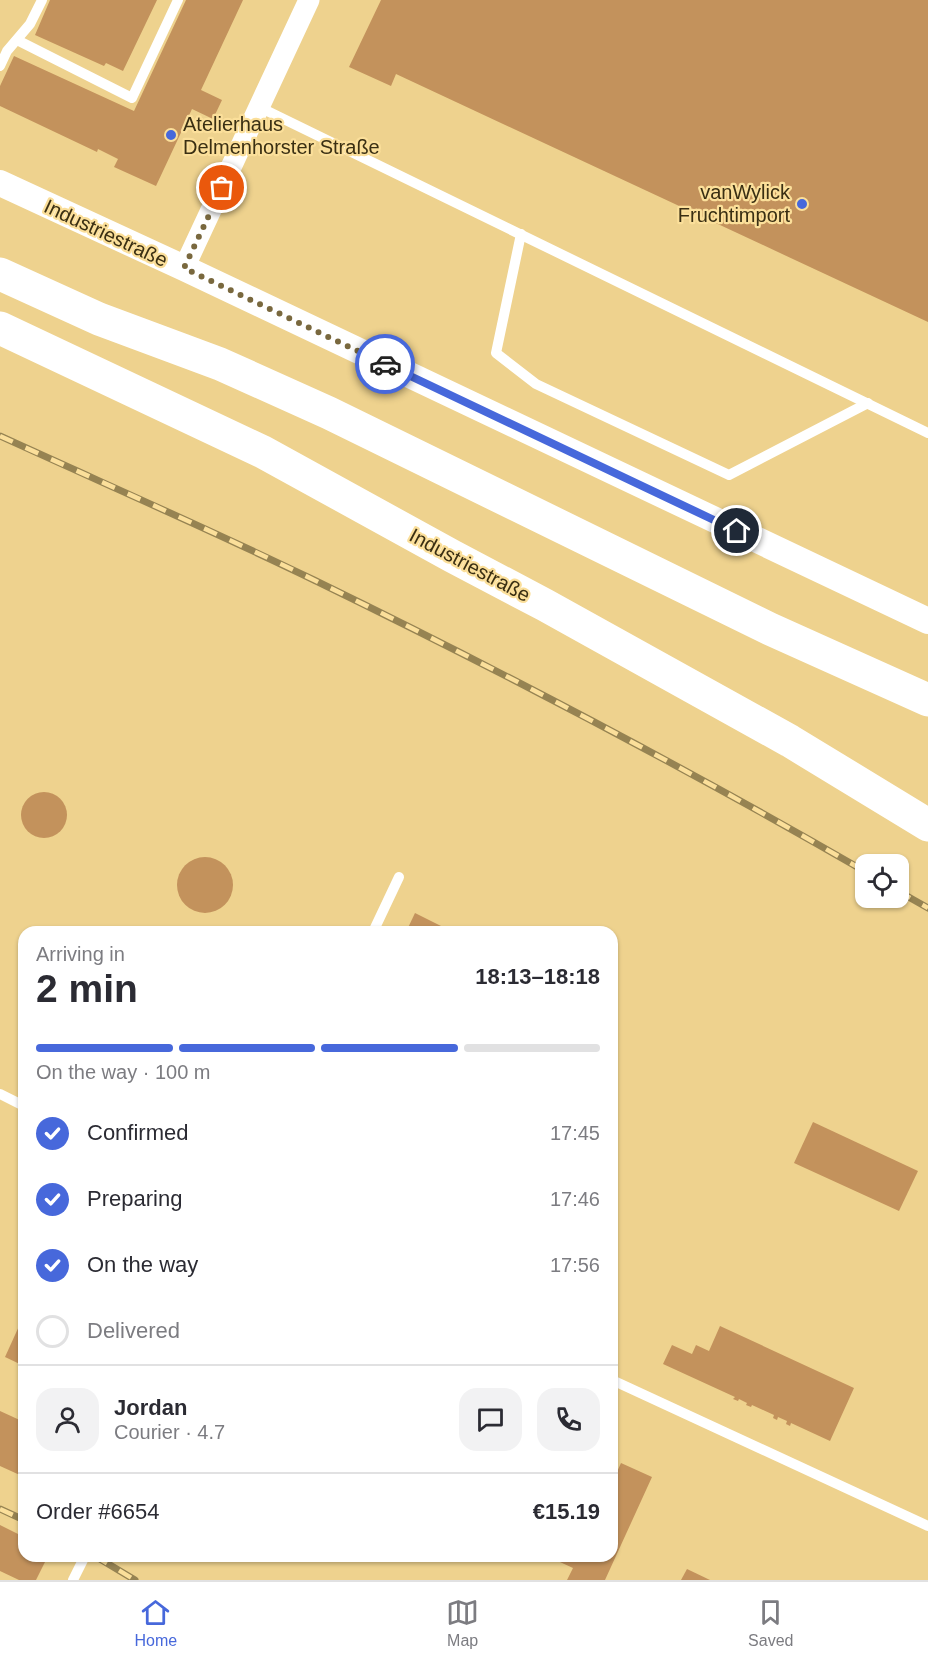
<!DOCTYPE html>
<html lang="en">
<head>
<meta charset="utf-8">
<style>
	:root { --surface:#fff; --page:#f2f2f3; --text:#2b2b33; --muted:#7c7c81; --line:#e1e1e2; --accent:#4768db }
	body { margin:0; font-family:Arial,sans-serif; background:var(--page); color:var(--text); height:100vh; display:flex; flex-direction:column; font-size:22px; white-space:nowrap }
	* { box-sizing:border-box; margin:0 }
	p { font-size:20px; color:var(--muted) }
	.icon { flex:none; width:33px; height:33px; fill:none; stroke:currentColor; stroke-width:2; stroke-linecap:round; stroke-linejoin:round }
	.map { position:relative; flex:1; overflow:hidden }
	.drawer { position:absolute; left:18px; top:926px; width:600px; height:636px; display:flex; flex-direction:column; background:var(--surface); border-radius:18px; box-shadow:0 2px 4px #0004 }
	.drawer>* { flex:none }
	.controls { position:absolute; left:855px; top:854px; display:grid; gap:12px }
	.controls a { display:grid; place-items:center; width:54px; height:54px; border-radius:12px; background:var(--surface); box-shadow:0 2px 4px #0004; font-size:30px }
	.pin { position:absolute; display:grid; place-items:center; width:51px; height:51px; color:#fff; margin:-26px; border:3px solid #fff; border-radius:50%; box-shadow:0 2px 6px #0007 }
	.courier { position:absolute; display:grid; place-items:center; width:60px; height:60px; margin:-30px; border:4px solid #4768db; border-radius:50%; background:#fff; color:#222; box-shadow:0 2px 8px #0007 }
	.head em { font-style:normal; font-weight:600 }
	.head div { display:flex; flex-direction:column-reverse }
	.head { display:flex; align-items:center; justify-content:space-between; height:102px; padding:0 18px }
	h1 { font-size:39px; font-weight:600; line-height:45px }
	.bar { display:grid; grid-template-columns:repeat(4,1fr); gap:9px 6px; align-content:center; height:72px; padding:0 18px }
	.bar i { height:8px; border-radius:4px; background:var(--line) }
	.bar .selected { background:var(--accent) }
	.bar p { grid-column:span 4 }
	.line { display:flex; align-items:center; gap:15px; padding:0 18px; border-top:2px solid var(--line) }
	.line div { flex:1 }
	.round { display:grid; place-items:center; flex:none; width:63px; height:63px; border-radius:18px; background:var(--page) }
	ol { padding:0 18px; list-style:none }
	li { display:flex; align-items:center; gap:18px; height:66px }
	li p { margin-inline-start:auto }
	li .icon { padding:6px; border-radius:50%; background:var(--accent); color:#fff; stroke-width:4 }
	li:last-child { color:var(--muted) }
	li i { width:33px; height:33px; border:3px solid var(--line); border-radius:50% }
	.dock { display:flex; justify-content:space-around; align-items:center; height:84px; border-top:2px solid var(--line); background:var(--surface); font-size:16px; color:var(--muted) }
	.dock a { display:grid; justify-items:center; gap:3px }
	.dock .selected { color:var(--accent) }
	.map>svg:first-child { display:block }
</style>
</head>
<body>
<div class="map">
<svg width="928" height="1580" viewBox="0 0 928 1580">
	<rect width="100%" height="100%" fill="#eed28e"/>
	<!-- building -->
	<g fill="#c3925c">
		<polygon points="50,0 157,0 123,71 106,63 104,66 35,35"/>
		<polygon points="186,0 243,0 201,90 222,100 213,119 192,109 156,186 114,167 118,159 98,149 97,152 0,106 0,86 14,56 134,111"/>
		<polygon points="381,0 928,0 928,322 396,74 391,86 349,67"/>
		<circle cx="44" cy="815" r="23"/>
		<circle cx="205" cy="885" r="28"/>
		<polygon points="415,913 447,929 446,932 406,932"/>
		<polygon points="813,1122 918,1171 899,1211 794,1163"/>
		<polygon points="20,1324 24,1325 24,1366 5,1357"/>
		<polygon points="720,1326 854,1388 830,1441 791,1423 790,1426 786,1424 787,1421 778,1417 777,1420 773,1418 774,1415 752,1405 751,1407 746,1405 747,1403 739,1399 738,1401 733,1399 735,1397 663,1364 672,1345 692,1354 696,1345 709,1351"/>
		<polygon points="0,1411 24,1422 24,1471 22,1476 0,1466"/>
		<polygon points="621,1463 652,1477 605,1580 567,1580 573,1568 549,1557 550,1556 612,1556 612,1483"/>
		<polygon points="0,1525 24,1537 24,1556 48,1556 36,1580 19,1580 0,1571"/>
		<polygon points="687,1569 710,1580 681,1580"/>
	</g>
	<g fill="none" stroke-linecap="round" stroke-linejoin="round">
		<!-- service -->
		<g stroke="#fff" stroke-width="10">
			<polyline points="17,40 132,98 178,0"/>
			<polyline points="0,66 7,51 30,24 42,0"/>
			<polyline points="259,107 928,433"/>
			<polyline points="521,234 496,353 536,384 729,475 868,403"/>
			<polyline points="373,932 399,877"/>
			<polyline points="0,1094 24,1106"/>
			<polyline points="612,1380 928,1526"/>
			<polyline points="73,1580 85,1556"/>
		</g>
		<!-- minor -->
		<polyline stroke="#fff" stroke-width="21" points="184,268 309,0"/>
		<!-- tertiary -->
		<polyline stroke="#fff" stroke-width="26" points="0,183 184,268 928,621"/>
		<!-- trunk -->
		<g stroke="#fff" stroke-width="33">
			<polyline points="0,274 99,319 220,364 329,413 770,629 928,700"/>
			<polyline points="0,328 263,452 452,556 545,605 790,741 928,825"/>
		</g>
		<defs>
			<g id="rail">
				<path d="M0 436C105 484 211 530 314 580 501 671 686 768 866 872"/>
				<polyline points="898,891 928,908"/>
				<polyline points="0,1509 24,1520"/>
				<polyline points="95,1556 135,1580"/>
			</g>
		</defs>
		<!-- rail casing -->
		<use href="#rail" stroke="#968352" stroke-width="7"/>
		<!-- rail -->
		<use href="#rail" stroke="#fbdf9a" stroke-width="4.5" stroke-dasharray="14" stroke-linecap="butt"/>
	</g>
	<g fill="none" stroke-linecap="round" stroke-linejoin="round">
		<!-- done -->
		<polyline stroke="#79683e" stroke-width="6" stroke-dasharray="0 10.8" points="222,188 184,268 385,364"/>
		<!-- route -->
		<polyline stroke="#4768db" stroke-width="8" points="385,364 737,531"/>
	</g>
	<!-- markers -->
	<g fill="#4768db" stroke="#fbdf9a" stroke-width="2">
		<circle cx="171" cy="135" r="6"/>
		<circle cx="802" cy="204" r="6"/>
	</g>
	<g text-anchor="middle" stroke-width="4.5" stroke-linejoin="round" paint-order="stroke">
		<!-- poi labels -->
		<g font-size="20" fill="#3a2f13" stroke="#fbdf9a" text-anchor="start">
			<text x="183" y="131">Atelierhaus<tspan x="183" dy="23">Delmenhorster Straße</tspan></text>
			<text x="790" y="199" text-anchor="end">vanWylick<tspan x="790" dy="23">Fruchtimport</tspan></text>
		</g>
		<!-- street labels -->
		<g font-size="20" fill="#3a2f13" stroke="#fbdf9a">
			<text transform="translate(106 233) rotate(25)" y="7">Industriestraße</text>
			<text transform="translate(470 565) rotate(28)" y="7">Industriestraße</text>
		</g>
	</g>
</svg>
<div class="controls">
<a><svg class="icon" aria-label="locate" viewBox="0 0 24 24"><circle cx="12" cy="12" r="6"/><path d="M12 2v4M12 18v4M2 12h4M18 12h4"/></svg></a>
</div>
<div class="pin" style="left:222px;top:188px;background:#ea580c"><svg class="icon" aria-label="bag" viewBox="0 0 24 24"><path d="M5 8h14l-1 12H6zM9 8a3 3 0 0 1 6 0"/></svg></div>
<div class="pin" style="left:737px;top:531px;background:#1f2937"><svg class="icon" aria-label="home" viewBox="0 0 24 24"><path d="M3 11l9-7 9 7M6 9v11h12V9"/></svg></div>
<div class="courier" style="left:385px;top:364px"><svg class="icon" aria-label="car" viewBox="0 0 24 24"><path d="M5 17H2v-5l4-1 3-4h7l3 4 3 1v5h-3M9 17h6M6 11h13"/><circle cx="7" cy="17" r="2"/><circle cx="17" cy="17" r="2"/></svg></div>
<section class="drawer">
<div class="head"><div><h1>2 min</h1><p>Arriving in</p></div><em>18:13–18:18</em></div>
<div class="bar"><i class="selected"></i><i class="selected"></i><i class="selected"></i><i></i><p>On the way · 100 m</p></div>
<ol>
<li><svg class="icon" aria-label="check" viewBox="0 0 24 24"><path d="M5 12l5 5 9-10"/></svg>Confirmed<p>17:45</p></li>
<li><svg class="icon" aria-label="check" viewBox="0 0 24 24"><path d="M5 12l5 5 9-10"/></svg>Preparing<p>17:46</p></li>
<li><svg class="icon" aria-label="check" viewBox="0 0 24 24"><path d="M5 12l5 5 9-10"/></svg>On the way<p>17:56</p></li>
<li><i></i>Delivered</li>
</ol>
<div class="line" style="height:108px"><a class="round"><svg class="icon" aria-label="person" viewBox="0 0 24 24"><circle cx="12" cy="8" r="4"/><path d="M4 21q1-7 8-7t8 7"/></svg></a><div><b>Jordan</b><p>Courier · 4.7</p></div><a class="round"><svg class="icon" aria-label="chat" viewBox="0 0 24 24"><path d="M4 5h16v11H9l-5 4z"/></svg></a><a class="round"><svg class="icon" aria-label="phone" viewBox="0 0 24 24"><path d="M5 4h4l2 5-3 2q2 4 5 5l2-3 5 2v4C11 20 4 13 5 4z"/></svg></a></div>
<div class="line" style="height:78px"><div>Order #6654</div><b>€15.19</b></div>
</section>
</div>
<nav class="dock">
<a class="selected"><svg class="icon" aria-label="home" viewBox="0 0 24 24"><path d="M3 11l9-7 9 7M6 9v11h12V9"/></svg>Home</a>
<a><svg class="icon" aria-label="map" viewBox="0 0 24 24"><path d="M3 6l6-2 6 2 6-2v14l-6 2-6-2-6 2zM9 4v14M15 6v14"/></svg>Map</a>
<a><svg class="icon" aria-label="saved" viewBox="0 0 24 24"><path d="M7 4h10v16l-5-4-5 4z"/></svg>Saved</a>
</nav>
</body>
</html>
